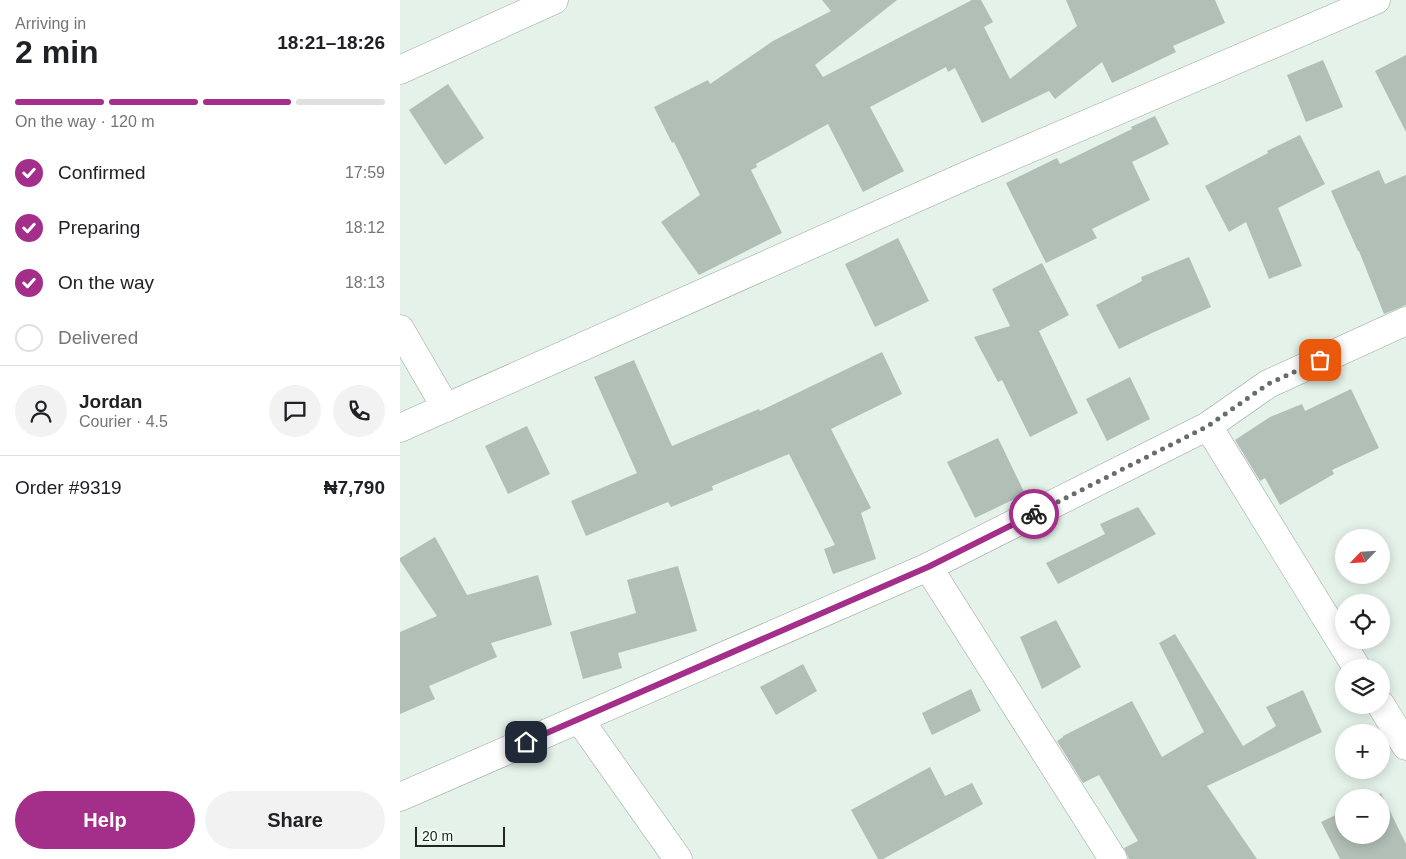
<!DOCTYPE html>
<html lang="en">
<head>
<meta charset="utf-8">
<style>
	:root { --surface:#fff; --page:#f2f2f2; --text:#202124; --muted:#757577; --line:#e0e0e0; --accent:#a32f8a }
	body { margin:0; font-family:Helvetica,sans-serif; background:var(--page); color:var(--text); height:100vh; display:flex; flex-direction:column; font-size:19px; white-space:nowrap }
	* { box-sizing:border-box; margin:0 }
	p { font-size:16px; color:var(--muted) }
	.icon { flex:none; width:28px; height:28px; fill:none; stroke:currentColor; stroke-width:2; stroke-linecap:round; stroke-linejoin:round }
	.map { position:relative; flex:1; overflow:hidden }
	.sheet { display:flex; flex-direction:column; background:var(--surface); width:400px }
	.sheet>* { flex:none }
	.needle { width:32px; rotate:245deg }
	.tools { position:absolute; left:935px; top:529px; display:grid; gap:10px }
	.tools a { display:grid; place-items:center; width:55px; height:55px; border-radius:50%; background:var(--surface); box-shadow:0 2px 12px #0003; font-size:25px }
	.scale { position:absolute; left:15px; bottom:12px; width:90px; box-sizing:border-box; padding-left:5px; border:2px solid #222724; border-top:0; font-size:14px; line-height:18px; white-space:nowrap; color:#222724; -webkit-text-stroke:4px #f3fef7; paint-order:stroke }
	.pin { position:absolute; display:grid; place-items:center; width:42px; height:42px; color:#fff; margin:-21px; border-radius:10px; box-shadow:0 2px 8px #0006 }
	.courier { position:absolute; display:grid; place-items:center; width:50px; height:50px; margin:-25px; border:4px solid #a32f8a; border-radius:50%; background:#fff; color:#222; box-shadow:0 1px 6px #0007 }
	.overview em { font-style:normal; font-weight:600 }
	.overview div { display:flex; flex-direction:column-reverse }
	.overview { display:flex; align-items:center; justify-content:space-between; height:85px; padding:0 15px }
	h1 { font-size:32px; font-weight:600; line-height:38px }
	.bar { display:grid; grid-template-columns:repeat(4,1fr); gap:8px 5px; align-content:center; height:60px; padding:0 15px }
	.bar i { height:6px; border-radius:4px; background:var(--line) }
	.bar .on { background:var(--accent) }
	.bar p { grid-column:span 4 }
	.line { display:flex; align-items:center; gap:12px; padding:0 15px; border-top:1px solid var(--line) }
	.line div { flex:1 }
	.round { display:grid; place-items:center; flex:none; width:52px; height:52px; border-radius:26px; background:var(--page) }
	ol { padding:0 15px; list-style:none }
	li { display:flex; align-items:center; gap:15px; height:55px }
	li p { margin-inline-start:auto }
	li .icon { padding:5px; border-radius:50%; background:var(--accent); color:#fff; stroke-width:4 }
	li:last-child { color:var(--muted) }
	li i { width:28px; height:28px; border:2px solid var(--line); border-radius:50% }
	.cta { display:flex; gap:10px; margin-top:auto; padding:10px 15px }
	.cta a { flex:1; height:58px; border-radius:30px; background:var(--accent); color:#fff; font-size:20px; font-weight:600; line-height:58px; text-align:center }
	.cta a+a { background:var(--page); color:var(--text) }
	main { display:flex; flex:1; min-height:0 }
	.map>svg:first-child { display:block }
</style>
</head>
<body>
<main>
<section class="sheet">
<div class="overview"><div><h1>2 min</h1><p>Arriving in</p></div><em>18:21–18:26</em></div>
<div class="bar"><i class="on"></i><i class="on"></i><i class="on"></i><i></i><p>On the way · 120 m</p></div>
<ol>
<li><svg class="icon" aria-label="check" viewBox="0 0 24 24"><path d="M5 12l5 5 9-10"/></svg>Confirmed<p>17:59</p></li>
<li><svg class="icon" aria-label="check" viewBox="0 0 24 24"><path d="M5 12l5 5 9-10"/></svg>Preparing<p>18:12</p></li>
<li><svg class="icon" aria-label="check" viewBox="0 0 24 24"><path d="M5 12l5 5 9-10"/></svg>On the way<p>18:13</p></li>
<li><i></i>Delivered</li>
</ol>
<div class="line" style="height:90px"><a class="round"><svg class="icon" aria-label="person" viewBox="0 0 24 24"><circle cx="12" cy="8" r="4"/><path d="M4 21q1-7 8-7t8 7"/></svg></a><div><b>Jordan</b><p>Courier · 4.5</p></div><a class="round"><svg class="icon" aria-label="chat" viewBox="0 0 24 24"><path d="M4 5h16v11H9l-5 4z"/></svg></a><a class="round"><svg class="icon" aria-label="phone" viewBox="0 0 24 24"><path d="M5 4h4l2 5-3 2q2 4 5 5l2-3 5 2v4C11 20 4 13 5 4z"/></svg></a></div>
<div class="line" style="height:65px"><div>Order #9319</div><b>₦7,790</b></div>
<div class="cta"><a>Help</a><a>Share</a></div>
</section>
<div class="map">
<svg width="1006" height="859" viewBox="0 0 1006 859">
	<rect width="100%" height="100%" fill="#e4f2e9"/>
	<!-- building -->
	<g fill="#b2bfb6">
		<polygon points="422,0 497,0 415,65 423,77 572,0 581,0 593,22 584,27 610,79 677,26 666,0 815,0 825,23 773,46 776,52 712,83 702,62 655,99 649,91 582,123 555,68 548,72 546,67 470,107 504,171 463,192 428,124 356,164 357,167 351,170 382,233 299,275 261,222 300,195 274,142 272,143 254,107 308,80 310,84 373,41 431,11"/>
		<polygon points="1006,55 1006,132 975,71"/>
		<polygon points="923,60 943,107 906,122 887,75"/>
		<polygon points="48,84 84,138 45,165 9,110"/>
		<polygon points="755,116 769,144 732,162 750,200 692,229 697,238 646,263 606,183 657,158 660,164 732,129 731,127"/>
		<polygon points="900,135 925,184 878,208 902,266 869,279 846,222 829,232 805,186 868,153 867,151"/>
		<polygon points="979,170 985,184 1006,175 1006,305 984,314 959,251 958,251 931,191"/>
		<polygon points="498,238 529,301 475,327 445,264"/>
		<polygon points="789,257 811,307 752,333 719,349 696,305 742,281 741,277"/>
		<polygon points="642,263 669,315 639,331 678,413 630,437 602,380 598,382 574,337 610,326 592,289"/>
		<polygon points="482,352 502,394 431,429 471,508 461,513 476,559 433,574 424,549 435,545 389,454 312,486 313,490 271,507 268,502 186,536 171,501 237,473 194,377 234,360 272,446 359,409 360,411"/>
		<polygon points="730,377 750,419 707,441 686,399"/>
		<polygon points="951,389 979,448 932,470 934,474 880,505 865,478 860,481 835,440 870,417 902,404 905,411"/>
		<polygon points="127,426 150,474 108,494 85,446"/>
		<polygon points="598,438 625,494 575,518 547,462"/>
		<polygon points="738,507 756,534 658,584 646,563 705,534 700,524"/>
		<polygon points="35,537 67,595 138,575 152,625 91,643 97,657 29,686 35,699 0,714 0,632 37,616 0,561 0,558"/>
		<polygon points="278,566 297,631 218,653 222,668 183,679 170,632 236,613 227,580"/>
		<polygon points="656,620 681,667 642,689 620,637"/>
		<polygon points="775,634 843,746 876,726 866,707 903,690 922,732 807,786 857,859 729,859 724,848 738,841 699,775 683,783 657,741 663,737 663,736 732,701 762,757 804,732 759,643"/>
		<polygon points="403,664 417,691 376,715 360,687"/>
		<polygon points="571,689 581,711 532,735 522,713"/>
		<polygon points="530,767 545,796 572,783 583,804 483,859 478,859 451,810"/>
		<polygon points="981,793 1006,844 1006,859 940,859 921,822 944,811 944,835 981,835 981,798 971,798"/>
	</g>
	<g fill="none" stroke-linecap="round" stroke-linejoin="round">
		<defs>
			<g id="minor">
				<polyline points="0,70 154,0"/>
				<polyline points="0,329 46,408"/>
				<polyline points="808,426 957,668"/>
				<polyline points="0,428 570,174 976,0"/>
				<polyline points="528,567 713,859"/>
				<polyline points="981,705 1006,746"/>
				<polyline points="179,719 278,859"/>
				<polyline points="0,797 528,567 808,426 868,384 1006,321"/>
			</g>
		</defs>
		<!-- minor casing -->
		<use href="#minor" stroke="#98a59d" stroke-width="29"/>
		<!-- minor -->
		<use href="#minor" stroke="#fff" stroke-width="28"/>
	</g>
	<g fill="none" stroke-linecap="round" stroke-linejoin="round">
		<!-- done -->
		<polyline stroke="#666e69" stroke-width="5" stroke-dasharray="0 9" points="634,514 808,426 868,384 920,360"/>
		<!-- route -->
		<polyline stroke="#a32f8a" stroke-width="6" points="126,742 528,567 634,514"/>
	</g>
</svg>
<div class="tools">
<a><svg class="needle" viewBox="-14 -14 28 28"><path d="M0-13l5 13h-10z" fill="#e53935"/><path d="M0 13l5-13h-10z" fill="#757577"/></svg></a>
<a><svg class="icon" aria-label="locate" viewBox="0 0 24 24"><circle cx="12" cy="12" r="6"/><path d="M12 2v4M12 18v4M2 12h4M18 12h4"/></svg></a>
<a><svg class="icon" aria-label="layers" viewBox="0 0 24 24"><path d="M12 4l9 5-9 5-9-5zM3 14l9 5 9-5"/></svg></a>
<a>+</a>
<a>−</a>
</div>
<div class="scale">20 m</div>
<div class="pin" style="left:920px;top:360px;background:#ea580c"><svg class="icon" aria-label="bag" viewBox="0 0 24 24"><path d="M5 8h14l-1 12H6zM9 8a3 3 0 0 1 6 0"/></svg></div>
<div class="pin" style="left:126px;top:742px;background:#1f2937"><svg class="icon" aria-label="home" viewBox="0 0 24 24"><path d="M3 11l9-7 9 7M6 9v11h12V9"/></svg></div>
<div class="courier" style="left:634px;top:514px"><svg class="icon" aria-label="bike" viewBox="0 0 24 24"><circle cx="6" cy="16" r="4"/><circle cx="18" cy="16" r="4"/><path d="M6 16l4-8h5l3 8M10 8l3 8H6M13 5h3"/></svg></div>
</div>
</main>
</body>
</html>
